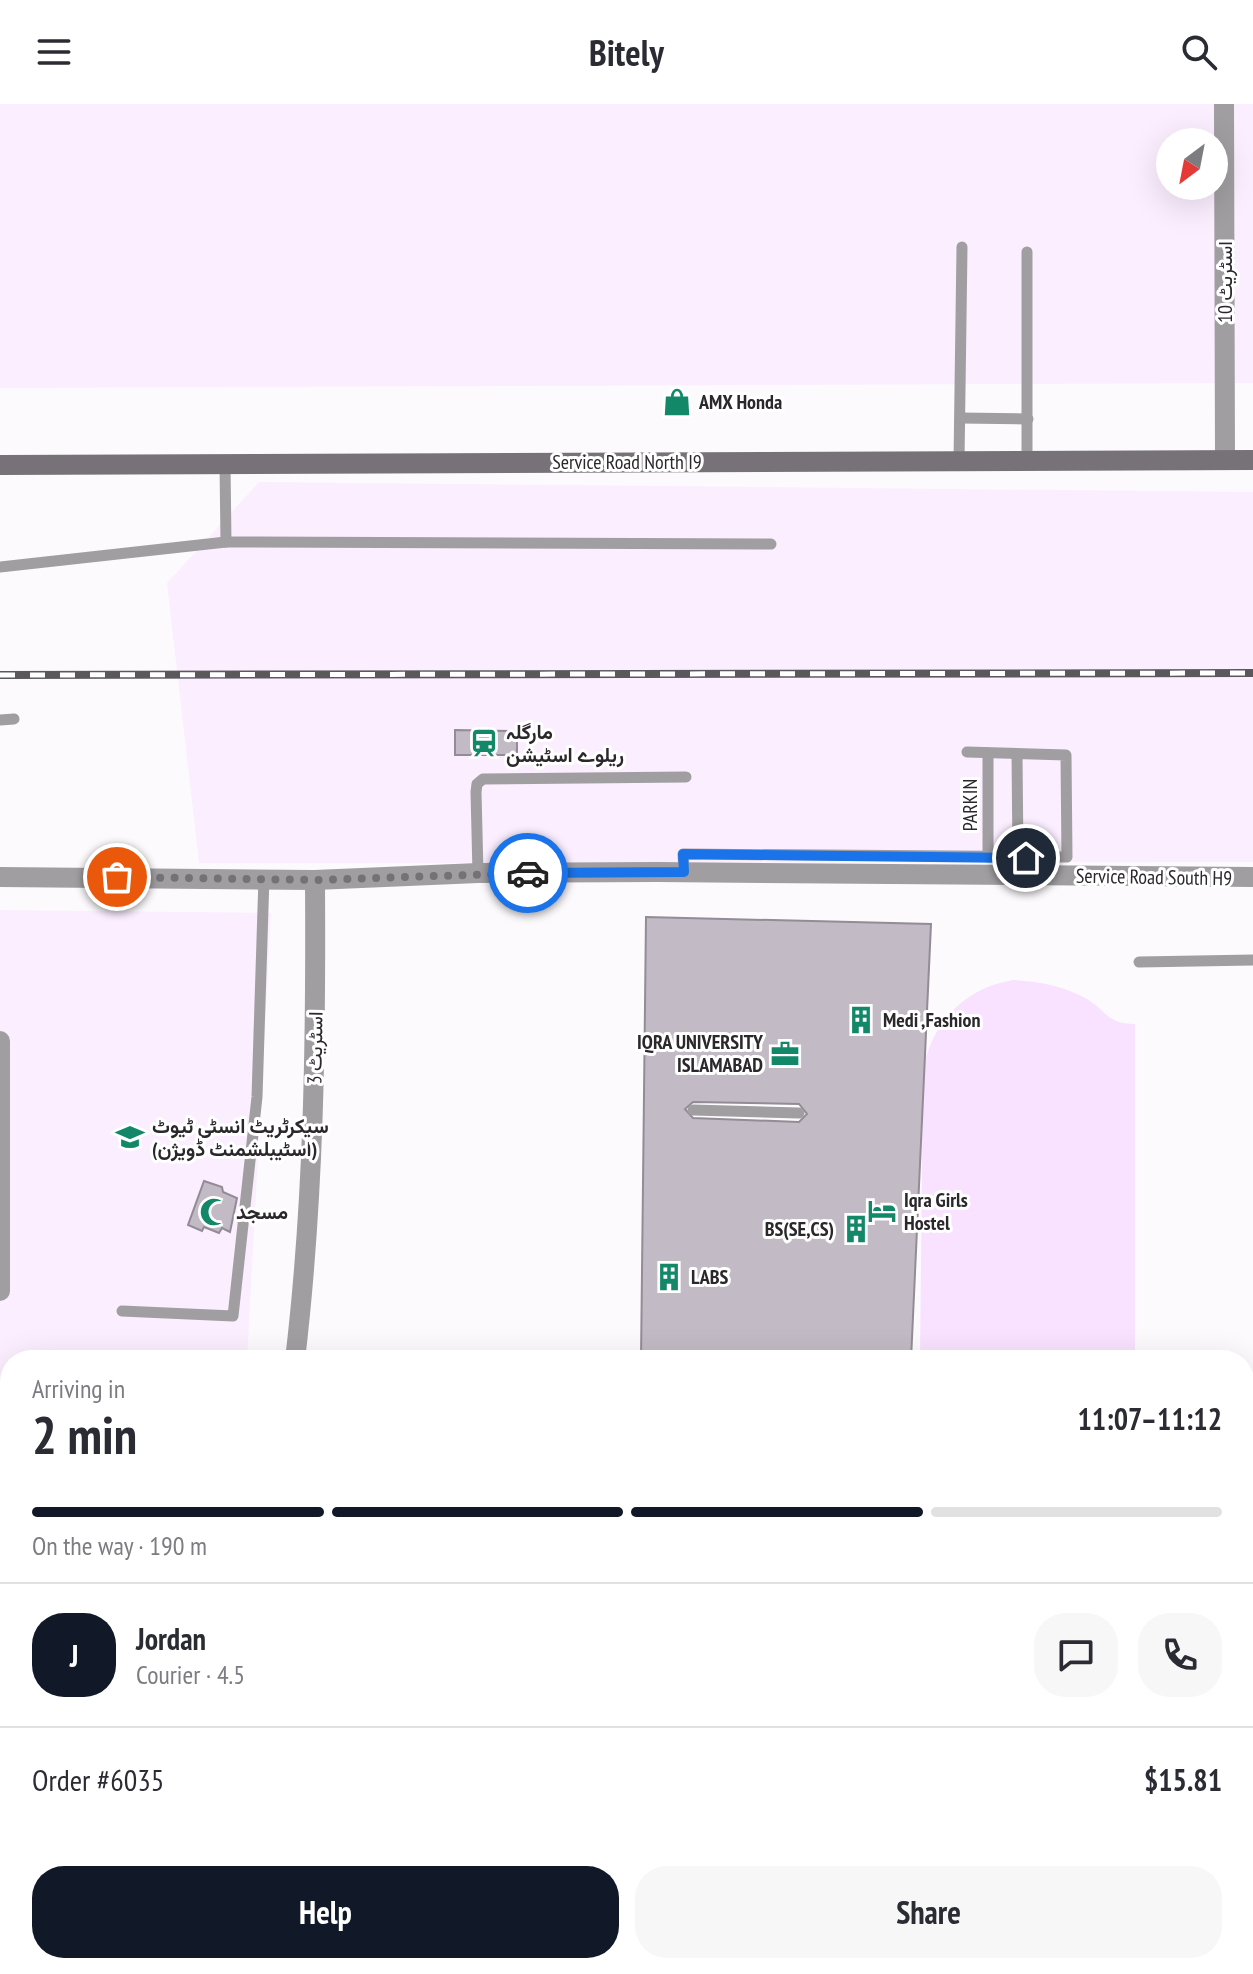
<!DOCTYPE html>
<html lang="en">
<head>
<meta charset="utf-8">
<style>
	:root { --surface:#fff; --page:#f7f7f7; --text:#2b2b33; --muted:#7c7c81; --line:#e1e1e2; --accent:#111827 }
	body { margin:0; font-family:"PT Sans Narrow",Vazirmatn,sans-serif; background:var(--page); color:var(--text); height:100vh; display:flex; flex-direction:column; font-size:30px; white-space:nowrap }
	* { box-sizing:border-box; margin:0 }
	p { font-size:26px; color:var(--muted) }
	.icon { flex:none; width:44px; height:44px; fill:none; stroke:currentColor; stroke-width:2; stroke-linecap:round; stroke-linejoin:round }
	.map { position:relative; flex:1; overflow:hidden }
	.panel { position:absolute; left:0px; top:1246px; width:1254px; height:624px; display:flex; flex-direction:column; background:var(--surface); border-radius:32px 32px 0 0; box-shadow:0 8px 32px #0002 }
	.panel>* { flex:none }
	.needle { width:52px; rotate:212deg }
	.buttons { position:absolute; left:1156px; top:24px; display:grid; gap:16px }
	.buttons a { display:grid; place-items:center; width:72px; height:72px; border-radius:50%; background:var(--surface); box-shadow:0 8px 32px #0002; font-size:40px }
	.pin { position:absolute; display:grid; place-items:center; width:68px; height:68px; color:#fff; margin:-34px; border:4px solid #fff; border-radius:50%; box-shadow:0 2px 8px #0007 }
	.courier { position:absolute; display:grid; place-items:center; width:80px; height:80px; margin:-40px; border:6px solid #1a73e8; border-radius:50%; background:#fff; color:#222; box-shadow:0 2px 10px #0007 }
	.head em { font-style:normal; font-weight:700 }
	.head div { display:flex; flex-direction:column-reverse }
	.head { display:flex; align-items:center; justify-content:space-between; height:136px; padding:0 32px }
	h1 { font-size:52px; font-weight:700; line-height:60px }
	.bar { display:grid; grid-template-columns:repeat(4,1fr); gap:12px 8px; align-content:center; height:96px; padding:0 32px }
	.bar i { height:10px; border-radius:6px; background:var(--line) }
	.bar .on { background:var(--accent) }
	.bar p { grid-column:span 4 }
	.line { display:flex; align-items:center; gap:20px; padding:0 32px; border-top:2px solid var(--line) }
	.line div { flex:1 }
	.round { display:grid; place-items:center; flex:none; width:84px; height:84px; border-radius:32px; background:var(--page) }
	.primary-button { display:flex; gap:16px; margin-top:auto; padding:16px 32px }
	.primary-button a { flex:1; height:92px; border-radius:32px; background:var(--accent); color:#fff; font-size:32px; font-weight:700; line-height:92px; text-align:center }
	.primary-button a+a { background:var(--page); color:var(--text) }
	header { display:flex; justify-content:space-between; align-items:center; height:104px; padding:0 32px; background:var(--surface); font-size:36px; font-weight:700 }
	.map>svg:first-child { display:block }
</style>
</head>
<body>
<header><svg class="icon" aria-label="menu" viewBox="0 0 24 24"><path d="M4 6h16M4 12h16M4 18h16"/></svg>Bitely<svg class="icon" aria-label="search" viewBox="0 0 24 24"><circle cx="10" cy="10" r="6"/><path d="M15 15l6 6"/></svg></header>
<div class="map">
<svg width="1253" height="1870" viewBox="0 0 1253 1870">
	<rect width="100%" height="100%" fill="#fdfafe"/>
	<!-- built -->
	<g fill="#fbeeff" fill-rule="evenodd">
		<path d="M0 0H1253V279L0 284ZM1170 38H1214V82H1170Z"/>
		<polygon points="259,378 1253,388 1253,758 199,759 167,479"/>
		<polygon points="0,806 271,809 247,1256 10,1256 10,1314 0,1314"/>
		<polygon points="257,1860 622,1860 622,1866 549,1870 256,1870"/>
		<polygon points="699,1860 902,1860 901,1870 700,1870"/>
	</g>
	<!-- green -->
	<path fill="#f9e2ff" d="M1013 876C1039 877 1064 882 1087 895 1109 909 1106 919 1135 920V1256H920L923 965C933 917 965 884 1013 876Z"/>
	<!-- building -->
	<g fill="#c2bac4" stroke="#938b95" stroke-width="2" fill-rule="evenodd">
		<polygon points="455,626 517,627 517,651 455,651"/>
		<path d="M646 813 931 820 911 1256H641ZM693 998 799 1000 807 1010 799 1018 693 1014 685 1005Z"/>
		<polygon points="204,1077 222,1083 223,1088 237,1094 230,1128 222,1124 219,1129 204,1123 202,1127 188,1121"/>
	</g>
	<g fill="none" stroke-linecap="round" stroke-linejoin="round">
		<!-- lane -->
		<g stroke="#a19ea2" stroke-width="11">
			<polyline points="1027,148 1027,356"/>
			<polyline points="960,314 1028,315"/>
			<polyline points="959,357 962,143"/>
			<polyline points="225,360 226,438 771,440"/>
			<polyline points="0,463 226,438"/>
			<polyline points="0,616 14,615"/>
			<polyline points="1017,650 1018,754"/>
			<polyline points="988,753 988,649"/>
			<polyline points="684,768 683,750 1067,753 1066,651 967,648"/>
			<polyline points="478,769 476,688 477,680 483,675 686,673"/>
			<polyline points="1139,858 1253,856"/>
			<polyline points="693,1006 799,1009"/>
			<polyline points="122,1207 233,1212 257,993 264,773"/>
			<polyline points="693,1870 694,1860"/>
		</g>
		<!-- street -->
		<g stroke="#a19ea2" stroke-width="20">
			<polyline points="1224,0 1225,356"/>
			<polyline points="0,773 315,776 478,769 657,768 1253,773"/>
			<polyline points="0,937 0,1187"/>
			<path d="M295 1256C314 1096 316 936 315 776"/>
			<polyline points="229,1860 230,1870"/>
			<polyline points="94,1870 109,1860"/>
		</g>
		<!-- secondary -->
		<polyline stroke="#777278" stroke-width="20" points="0,361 1253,356"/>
		<defs>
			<polyline id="rail" points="0,571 1253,569"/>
		</defs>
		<!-- rail casing -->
		<use href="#rail" stroke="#5b585c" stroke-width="8"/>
		<!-- rail -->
		<use href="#rail" stroke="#fff" stroke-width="5" stroke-dasharray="15" stroke-linecap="butt"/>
	</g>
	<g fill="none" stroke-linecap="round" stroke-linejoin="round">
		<!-- done -->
		<polyline stroke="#747276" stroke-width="8" stroke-dasharray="0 14.4" points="117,773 315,776 528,769"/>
		<!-- route -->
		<polyline stroke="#1a73e8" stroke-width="10" points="528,769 684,768 683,750 1026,754"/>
	</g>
	<!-- icons -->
	<defs>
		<symbol id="shop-bare" viewBox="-9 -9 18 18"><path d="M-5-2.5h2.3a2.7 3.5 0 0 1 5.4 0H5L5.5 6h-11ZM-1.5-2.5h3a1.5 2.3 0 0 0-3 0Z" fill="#128869" stroke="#fff" stroke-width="2.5" paint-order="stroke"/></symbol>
		<symbol id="station-bare" viewBox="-9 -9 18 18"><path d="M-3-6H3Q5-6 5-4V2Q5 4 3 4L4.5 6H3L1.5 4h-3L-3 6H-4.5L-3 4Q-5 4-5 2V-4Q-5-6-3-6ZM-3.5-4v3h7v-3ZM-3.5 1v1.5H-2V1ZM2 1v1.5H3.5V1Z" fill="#128869" stroke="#fff" stroke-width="2.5" paint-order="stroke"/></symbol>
		<symbol id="building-bare" viewBox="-9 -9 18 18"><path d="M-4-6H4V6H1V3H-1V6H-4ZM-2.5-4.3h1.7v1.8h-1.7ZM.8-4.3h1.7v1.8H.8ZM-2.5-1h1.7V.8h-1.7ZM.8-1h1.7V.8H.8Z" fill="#128869" stroke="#fff" stroke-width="2.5" paint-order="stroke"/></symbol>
		<symbol id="office-bare" viewBox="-9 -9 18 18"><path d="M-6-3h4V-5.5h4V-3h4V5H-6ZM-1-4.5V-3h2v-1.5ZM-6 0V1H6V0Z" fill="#128869" stroke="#fff" stroke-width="2.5" paint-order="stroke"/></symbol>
		<symbol id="school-bare" viewBox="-9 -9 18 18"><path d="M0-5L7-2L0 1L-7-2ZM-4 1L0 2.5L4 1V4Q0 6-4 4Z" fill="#128869" stroke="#fff" stroke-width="2.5" paint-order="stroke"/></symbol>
		<symbol id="hotel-bare" viewBox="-9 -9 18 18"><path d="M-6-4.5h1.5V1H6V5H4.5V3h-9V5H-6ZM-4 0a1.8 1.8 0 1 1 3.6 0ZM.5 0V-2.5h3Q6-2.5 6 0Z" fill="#128869" stroke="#fff" stroke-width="2.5" paint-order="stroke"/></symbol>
		<symbol id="mosque-bare" viewBox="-9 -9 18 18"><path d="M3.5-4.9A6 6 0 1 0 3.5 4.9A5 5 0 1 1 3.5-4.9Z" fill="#128869" stroke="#fff" stroke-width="2.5" paint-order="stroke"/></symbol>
	</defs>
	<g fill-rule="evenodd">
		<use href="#shop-bare" x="657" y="278" width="40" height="40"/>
		<use href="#station-bare" x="464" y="619" width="40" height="40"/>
		<use href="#building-bare" x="841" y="896" width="40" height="40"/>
		<use href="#office-bare" x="765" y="930" width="40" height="40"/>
		<use href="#school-bare" x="110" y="1013" width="40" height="40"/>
		<use href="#hotel-bare" x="862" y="1087" width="40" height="40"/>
		<use href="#mosque-bare" x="194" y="1088" width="40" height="40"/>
		<use href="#building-bare" x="836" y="1105" width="40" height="40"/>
		<use href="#building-bare" x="649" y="1153" width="40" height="40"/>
	</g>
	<g text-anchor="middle" stroke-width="6" stroke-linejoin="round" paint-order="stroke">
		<!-- street labels -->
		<g font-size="20" fill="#2b282c" stroke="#fff">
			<text transform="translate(1225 178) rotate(-90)" y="7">اسٹریٹ 10</text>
			<text x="627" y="365">Service Road North I9</text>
			<text transform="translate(970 701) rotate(-90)" y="7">PARKIN</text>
			<text transform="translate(1154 773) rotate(1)" y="7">Service Road South H9</text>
			<text transform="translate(315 944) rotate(-89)" y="7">اسٹریٹ 3</text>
		</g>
		<!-- poi labels -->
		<g font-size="20" font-weight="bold" fill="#2b282c" stroke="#fff" text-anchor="start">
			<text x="699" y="305">AMX Honda</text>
			<text x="506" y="635">مارگلہ<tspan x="506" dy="23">ریلوے اسٹیشن</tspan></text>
			<text x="883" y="923">Medi ,Fashion</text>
			<text x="763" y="945" text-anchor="end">IQRA UNIVERSITY<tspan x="763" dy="23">ISLAMABAD</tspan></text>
			<text x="152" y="1029">سیکرٹریٹ انسٹی ٹیوٹ<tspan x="152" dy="23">(اسٹیبلشمنٹ ڈویژن)</tspan></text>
			<text x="904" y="1103">Iqra Girls<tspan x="904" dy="23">Hostel</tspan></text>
			<text x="236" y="1115">مسجد</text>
			<text x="834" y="1132" text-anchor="end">BS(SE,CS)</text>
			<text x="691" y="1180">LABS</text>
		</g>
	</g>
</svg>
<div class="buttons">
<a><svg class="needle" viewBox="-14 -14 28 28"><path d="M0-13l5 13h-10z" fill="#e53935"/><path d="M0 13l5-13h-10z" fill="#7c7c81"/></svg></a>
</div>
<div class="pin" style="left:117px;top:773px;background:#ea580c"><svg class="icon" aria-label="bag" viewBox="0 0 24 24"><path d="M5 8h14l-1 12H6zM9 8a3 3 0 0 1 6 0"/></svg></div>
<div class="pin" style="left:1026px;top:754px;background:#1f2937"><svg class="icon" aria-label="home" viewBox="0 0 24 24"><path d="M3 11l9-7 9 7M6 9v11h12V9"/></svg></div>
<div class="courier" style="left:528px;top:769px"><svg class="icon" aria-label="car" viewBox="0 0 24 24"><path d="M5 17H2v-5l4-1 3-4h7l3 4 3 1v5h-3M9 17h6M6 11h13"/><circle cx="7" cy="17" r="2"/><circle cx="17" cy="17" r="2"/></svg></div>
<section class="panel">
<div class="head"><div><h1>2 min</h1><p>Arriving in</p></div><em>11:07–11:12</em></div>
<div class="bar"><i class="on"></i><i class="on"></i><i class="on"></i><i></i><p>On the way · 190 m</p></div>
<div class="line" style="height:144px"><b class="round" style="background:var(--accent);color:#fff">J</b><div><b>Jordan</b><p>Courier · 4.5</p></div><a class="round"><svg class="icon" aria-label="chat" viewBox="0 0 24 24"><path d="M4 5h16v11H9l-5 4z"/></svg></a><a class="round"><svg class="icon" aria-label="phone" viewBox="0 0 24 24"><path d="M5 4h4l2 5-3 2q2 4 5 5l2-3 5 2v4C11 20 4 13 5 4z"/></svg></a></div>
<div class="line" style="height:104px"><div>Order #6035</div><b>$15.81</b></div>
<div class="primary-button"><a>Help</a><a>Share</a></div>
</section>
</div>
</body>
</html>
